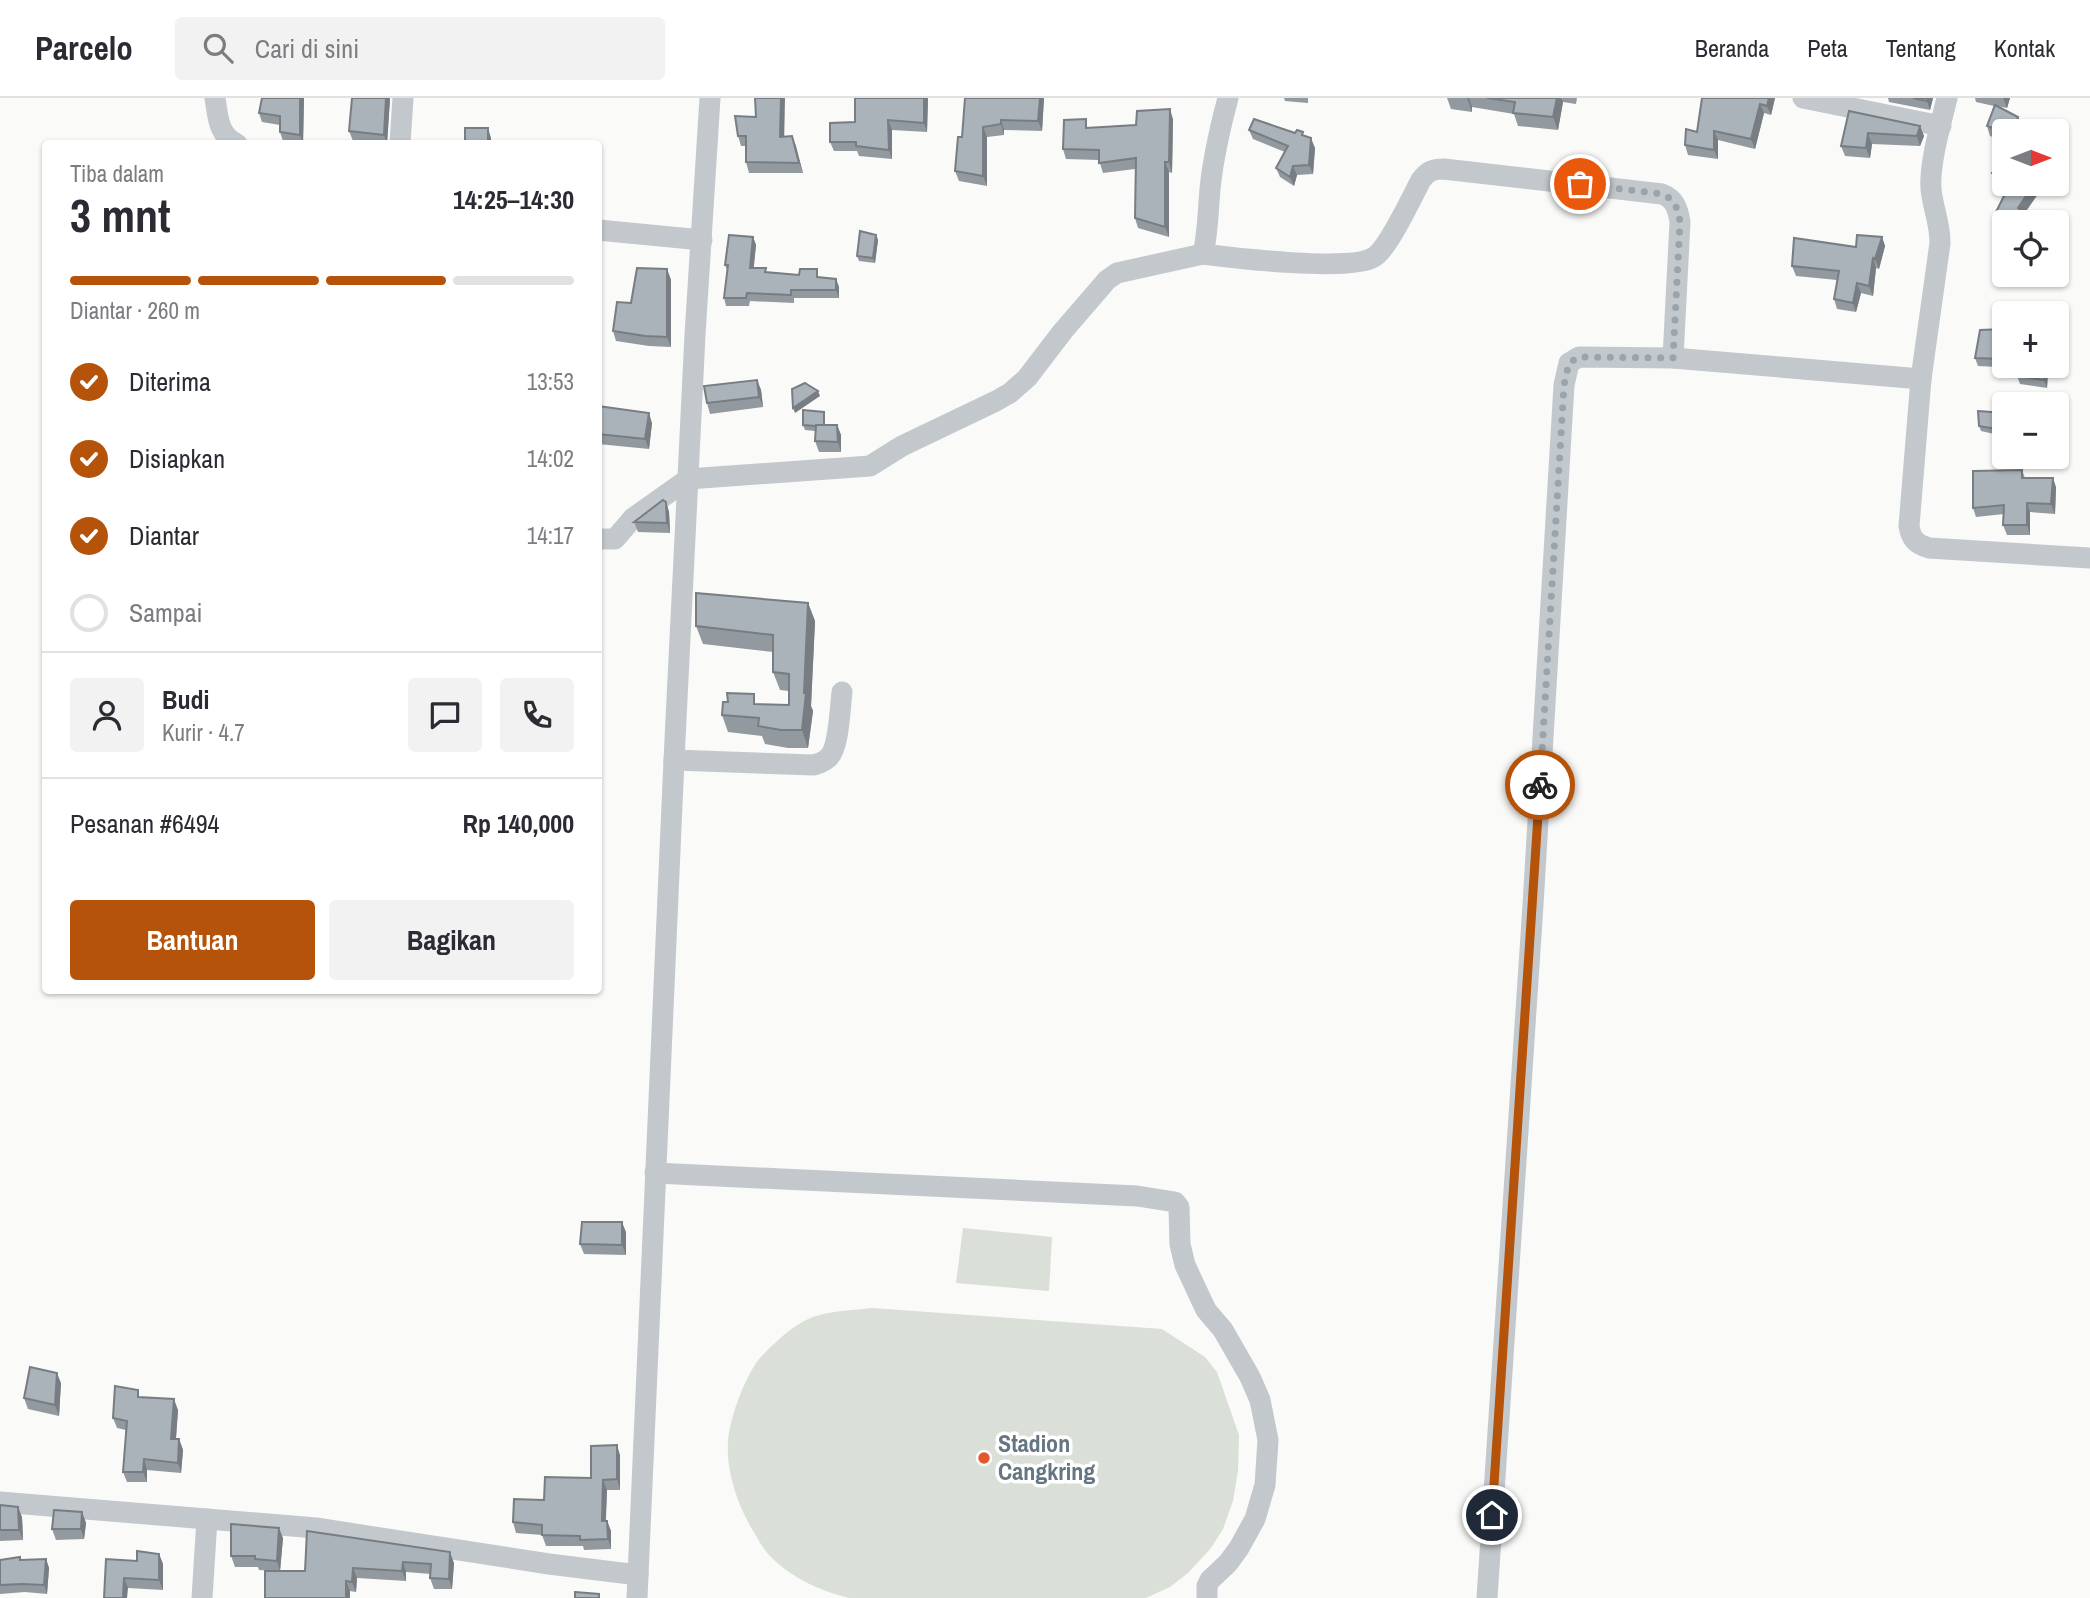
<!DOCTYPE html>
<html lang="id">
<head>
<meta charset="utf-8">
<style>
	:root { --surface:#fff; --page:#f2f2f3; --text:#2b2b33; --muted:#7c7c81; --line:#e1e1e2; --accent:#b45309 }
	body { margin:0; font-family:"Archivo Narrow",sans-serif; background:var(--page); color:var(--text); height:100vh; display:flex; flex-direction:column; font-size:26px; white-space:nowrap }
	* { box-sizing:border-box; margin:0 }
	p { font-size:23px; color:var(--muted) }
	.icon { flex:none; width:38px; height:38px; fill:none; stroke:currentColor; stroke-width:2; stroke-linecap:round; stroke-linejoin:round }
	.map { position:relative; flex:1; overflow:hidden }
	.side { position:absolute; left:42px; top:42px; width:560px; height:854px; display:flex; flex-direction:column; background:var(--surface); border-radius:7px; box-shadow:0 2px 5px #0004 }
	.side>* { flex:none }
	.needle { width:46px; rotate:90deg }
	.controls { position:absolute; left:1992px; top:21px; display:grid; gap:14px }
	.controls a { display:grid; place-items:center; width:77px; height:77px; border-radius:7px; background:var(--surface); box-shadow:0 2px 5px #0004; font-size:35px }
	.pin { position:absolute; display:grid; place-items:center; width:60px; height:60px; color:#fff; margin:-30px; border:4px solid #fff; border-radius:50%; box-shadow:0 2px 7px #0007 }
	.courier { position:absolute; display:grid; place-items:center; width:70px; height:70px; margin:-35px; border:5px solid #b45309; border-radius:50%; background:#fff; color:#222; box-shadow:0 2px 9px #0007 }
	.overview em { font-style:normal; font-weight:700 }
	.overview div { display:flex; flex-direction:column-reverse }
	.overview { display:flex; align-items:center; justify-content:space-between; height:119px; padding:0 28px }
	h1 { font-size:46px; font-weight:700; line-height:52px }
	.bar { display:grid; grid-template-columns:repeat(4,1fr); gap:10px 7px; align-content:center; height:84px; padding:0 28px }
	.bar i { height:9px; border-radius:5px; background:var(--line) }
	.bar .on { background:var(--accent) }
	.bar p { grid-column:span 4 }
	.line { display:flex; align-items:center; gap:18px; padding:0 28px; border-top:2px solid var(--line) }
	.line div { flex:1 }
	.round { display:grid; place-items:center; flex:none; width:74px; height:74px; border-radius:7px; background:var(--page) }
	ol { padding:0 28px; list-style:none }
	li { display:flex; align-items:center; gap:21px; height:77px }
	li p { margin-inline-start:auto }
	li .icon { padding:7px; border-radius:50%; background:var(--accent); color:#fff; stroke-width:4 }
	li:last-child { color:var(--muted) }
	li i { width:38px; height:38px; border:4px solid var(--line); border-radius:50% }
	.button { display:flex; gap:14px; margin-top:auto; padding:14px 28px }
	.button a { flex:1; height:80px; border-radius:7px; background:var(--accent); color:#fff; font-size:28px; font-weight:700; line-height:80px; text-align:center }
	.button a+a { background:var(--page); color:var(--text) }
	header { display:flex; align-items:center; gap:42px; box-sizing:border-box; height:98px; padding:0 35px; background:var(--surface); border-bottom:2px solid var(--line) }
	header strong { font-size:33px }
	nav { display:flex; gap:38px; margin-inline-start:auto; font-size:24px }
	.search { width:490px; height:63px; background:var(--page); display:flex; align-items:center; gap:18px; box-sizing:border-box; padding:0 24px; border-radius:7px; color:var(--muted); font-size:26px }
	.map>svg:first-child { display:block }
</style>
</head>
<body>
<header>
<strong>Parcelo</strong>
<div class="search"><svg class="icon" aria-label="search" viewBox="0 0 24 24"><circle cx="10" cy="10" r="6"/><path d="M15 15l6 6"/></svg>Cari di sini</div>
<nav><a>Beranda</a><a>Peta</a><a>Tentang</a><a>Kontak</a></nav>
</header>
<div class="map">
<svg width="2090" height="1500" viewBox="0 0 2090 1500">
	<rect width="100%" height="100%" fill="#fafaf8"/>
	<!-- green -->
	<g fill="#dadfd7">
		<polygon points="963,1130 1052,1139 1049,1193 956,1185"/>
		<path d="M872 1210 1162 1231 1205 1259 1217 1274 1239 1337 1238 1373 1233 1403 1223 1431 1211 1450 1188 1475 1170 1489 1146 1500H849C821 1493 791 1480 770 1458 764 1452 759 1443 755 1436 739 1411 726 1375 728 1345 729 1322 743 1285 756 1265 765 1253 787 1233 799 1226 821 1212 848 1213 872 1210Z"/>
	</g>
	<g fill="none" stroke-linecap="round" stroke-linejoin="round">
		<!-- minor -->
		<g stroke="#c3c8cc" stroke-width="21">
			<path d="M215 0C218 19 218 37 237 46"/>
			<polyline points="1803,0 1941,28"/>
			<path d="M1947 0C1941 25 1929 66 1931 91 1933 111 1940 124 1940 145L1921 281 1909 428C1911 441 1916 446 1929 450L2090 460"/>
			<polyline points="400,46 403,0"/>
			<polyline points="598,132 702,142"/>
			<path d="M1203 156C1234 160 1351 174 1374 159 1388 151 1412 99 1421 82 1428 73 1433 71 1444 71L1662 96C1675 101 1678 111 1680 124L1673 260"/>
			<path d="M598 441H615L633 420 688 381 870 368 902 348 996 303 1010 295 1027 280 1063 233 1107 182 1117 175 1203 156C1208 135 1208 113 1210 91 1213 60 1220 30 1228 0"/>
			<path d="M674 662 814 667C819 665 825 664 829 659 839 649 840 610 842 594"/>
			<polyline points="655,1075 1137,1098 1175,1104 1179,1109 1180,1146 1185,1167 1206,1212 1223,1232 1250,1279 1260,1302 1268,1342 1265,1387 1255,1421 1239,1450 1228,1465 1210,1482 1207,1488 1207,1500"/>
			<polyline points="0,1404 316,1430 549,1466 638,1477"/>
			<polyline points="202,1500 207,1421"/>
			<polyline points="637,1500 674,662 695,237 710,0"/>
			<polyline points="1487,1500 1533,807 1564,287 1569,265 1579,259 1673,260 1921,281"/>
		</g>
	</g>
	<!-- wall -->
	<g fill="#929a9f">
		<polygon points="262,0 304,0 303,46 283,43 280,34 280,27 262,24 259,15"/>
		<polygon points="352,0 390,0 387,46 353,43 349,33"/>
		<polygon points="928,0 927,34 892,32 892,61 859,58 857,53 834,53 830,44"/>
		<polygon points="965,0 1044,0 1042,33 1004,32 1004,37 987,39 987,88 959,83 955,73 962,39"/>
		<polygon points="1284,0 1308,0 1308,5 1285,3"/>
		<polygon points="1447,0 1577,0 1576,6 1563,4 1558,32 1518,28 1514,16 1472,9 1472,14 1451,11"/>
		<polygon points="1702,0 1775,0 1771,17 1764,15 1755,51 1718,42 1718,61 1688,57 1685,47 1697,34"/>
		<polygon points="1888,0 1933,0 1930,12 1889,4"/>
		<polygon points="1975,0 2010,0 2007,10 1997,8 2018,19 2022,29 2004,33 2004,43 1990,38 1987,28 1994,8 1976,4"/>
		<polygon points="1849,13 1920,28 1924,38 1920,48 1872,46 1870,60 1845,58 1841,48"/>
		<polygon points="1173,21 1172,75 1169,74 1169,139 1138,130 1135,120 1135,71 1103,75 1099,62 1066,61 1063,51 1089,30 1136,27"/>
		<polygon points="1249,32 1304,38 1315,50 1313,76 1297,77 1294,88 1280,79 1276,70 1285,54 1253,41"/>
		<polygon points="738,38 792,38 803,75 749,75 746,64 746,48 741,48"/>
		<polygon points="2004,61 2004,86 2037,86 2040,93 2025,115 2036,124 2004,124 2004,129 1998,126 1995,116 2006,92 1995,85 1992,75"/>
		<polygon points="876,137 878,142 875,165 859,163 857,158"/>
		<polygon points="753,139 756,147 753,170 768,175 836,181 839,189 839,200 794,200 794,205 750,203 749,208 726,208 724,200 727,172 725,167"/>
		<polygon points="1882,139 1885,148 1879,171 1876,170 1873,198 1861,195 1856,214 1837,211 1834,201 1837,182 1796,178 1792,168 1856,149"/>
		<polygon points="667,171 671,182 671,249 649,248 616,243 613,233 631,205"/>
		<polygon points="2004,231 2004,268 2046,268 2048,274 2047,290 2020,286 2017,278 2017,270 1978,268 1975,260"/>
		<polygon points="757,282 761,292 763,309 710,316 707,305"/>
		<polygon points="598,308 652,325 649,351 598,346"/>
		<polygon points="2004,315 2003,338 1981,333 1979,328"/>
		<polygon points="825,319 825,327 837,327 841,337 841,354 819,354 815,343 815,333 805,332 803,327"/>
		<polygon points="2022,372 2025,380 2056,389 2055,416 2030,414 2030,437 2007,437 2003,427 2004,416 1976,419 1973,410"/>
		<polygon points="666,404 669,414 670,435 638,434 634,424"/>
		<polygon points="808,505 815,523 811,608 813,613 808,650 788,650 765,646 762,638 728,634 722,617 758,606 789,607 789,593 780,592 773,574 773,554 703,546 696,528"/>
		<polygon points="626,1134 626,1157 584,1156 580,1146"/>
		<polygon points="61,1285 59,1318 28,1311 24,1300"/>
		<polygon points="141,1299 178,1312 176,1341 179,1341 183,1352 181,1375 147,1372 147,1384 127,1384 123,1374 126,1332 117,1330 113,1320"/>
		<polygon points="620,1357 620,1392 607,1392 606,1423 607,1423 611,1433 611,1451 584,1452 583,1448 546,1448 542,1437 516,1435 513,1424 544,1402 591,1380"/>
		<polygon points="0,1407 22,1419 23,1442 0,1443"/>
		<polygon points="82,1414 86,1425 84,1441 56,1442 52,1431"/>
		<polygon points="307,1433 454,1465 452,1491 434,1491 430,1480 431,1476 406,1474 406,1483 357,1480 356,1494 350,1493 350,1500 274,1473 259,1472 258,1469 235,1469 231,1458 283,1440 280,1473 305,1473"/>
		<polygon points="159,1456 163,1466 163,1492 128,1490 104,1500 137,1463"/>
		<polygon points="20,1459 21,1462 46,1461 49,1470 47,1496 25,1494 0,1496 0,1462"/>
	</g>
	<!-- shaded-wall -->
	<g fill="#777d82">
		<polygon points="300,0 304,0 303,46 300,37"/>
		<polygon points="386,0 390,0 387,46 384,37"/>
		<polygon points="781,0 785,0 784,50 780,39"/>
		<polygon points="924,0 928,0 927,34 924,25"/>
		<polygon points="1040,0 1044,0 1042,33 1038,23"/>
		<polygon points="1467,0 1469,0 1472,9 1472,14"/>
		<polygon points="1557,0 1561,0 1563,4 1558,32 1553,19"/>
		<polygon points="1769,0 1775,0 1771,17 1767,8"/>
		<polygon points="1928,0 1933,0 1930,12 1927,3"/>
		<polygon points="2003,0 2010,0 2007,10"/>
		<polygon points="1760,6 1764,15 1755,51 1751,41"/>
		<polygon points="1170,11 1173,21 1172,75 1169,64"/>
		<polygon points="2018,19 2022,29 2020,33 2012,33"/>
		<polygon points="888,22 892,32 892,61 889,52"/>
		<polygon points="1001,22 1004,32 1004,37 1001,26"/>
		<polygon points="1920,28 1924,38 1920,48 1917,38"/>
		<polygon points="983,29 987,39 987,88 983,78"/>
		<polygon points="488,30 491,40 491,46 488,46"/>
		<polygon points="1714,33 1718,42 1718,61 1714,52"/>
		<polygon points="1868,35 1872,46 1870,60 1866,50"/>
		<polygon points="792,38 796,48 803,75 799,65"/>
		<polygon points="1311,40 1315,50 1313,76 1309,67"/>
		<polygon points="1165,64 1169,74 1169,139 1165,129"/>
		<polygon points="1293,68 1297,77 1294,88 1290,79"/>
		<polygon points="2034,86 2037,86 2040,93 2021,120 2018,110"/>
		<polygon points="876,137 878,142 875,165 873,160"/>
		<polygon points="753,139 756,147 753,178 750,170"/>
		<polygon points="1882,139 1885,148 1879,171 1875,161"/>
		<polygon points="1873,160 1876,170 1873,198 1869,188"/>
		<polygon points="667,171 671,182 671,249 667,239"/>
		<polygon points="836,181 839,189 839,200 836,192"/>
		<polygon points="1857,185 1861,195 1856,214 1853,205"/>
		<polygon points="2045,268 2048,274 2047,290 2044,282"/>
		<polygon points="757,282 761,292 763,309 759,299"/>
		<polygon points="818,293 820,298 795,315 793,310"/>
		<polygon points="649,315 652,325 649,351 645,341"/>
		<polygon points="2004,315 2003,338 2002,332"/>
		<polygon points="837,327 841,337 841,354 838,344"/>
		<polygon points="2053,380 2056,389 2055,416 2051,406"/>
		<polygon points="666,404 669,414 670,435 667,425"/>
		<polygon points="2027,405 2030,414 2030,437 2027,427"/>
		<polygon points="808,505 815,523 811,608 813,613 808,650 802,632"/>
		<polygon points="622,1124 626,1134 626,1157 622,1147"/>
		<polygon points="57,1275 61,1285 59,1318 55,1307"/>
		<polygon points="174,1301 178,1312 175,1352 171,1341"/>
		<polygon points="179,1341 183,1352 181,1375 178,1365"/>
		<polygon points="617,1347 620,1357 620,1392 617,1381"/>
		<polygon points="144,1361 147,1372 147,1384 143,1374"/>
		<polygon points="603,1382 607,1392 605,1434 602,1423"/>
		<polygon points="18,1409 22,1419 23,1442 19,1432"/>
		<polygon points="82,1414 86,1425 84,1441 81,1431"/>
		<polygon points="607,1423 611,1433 611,1451 608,1441"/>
		<polygon points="279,1430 283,1440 280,1473 277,1463"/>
		<polygon points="450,1454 454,1465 452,1491 449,1481"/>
		<polygon points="159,1456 163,1466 163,1492 159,1482"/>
		<polygon points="46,1461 49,1470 47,1496 44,1487"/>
		<polygon points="403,1464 406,1474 406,1483 402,1473"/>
		<polygon points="353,1470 357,1480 356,1494 352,1484"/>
		<polygon points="124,1480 128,1490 127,1500 123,1500"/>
		<polygon points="346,1483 350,1493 350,1500 346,1500"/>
	</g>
	<!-- building -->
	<g fill="#aab3b9" stroke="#777d82" stroke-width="2">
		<polygon points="262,0 300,0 300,37 280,34 280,18 259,15"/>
		<polygon points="352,0 386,0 384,37 349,33"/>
		<polygon points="755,0 781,0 780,39 792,38 799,65 746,64 746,38 738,38 735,18 756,19"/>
		<polygon points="855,0 924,0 924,25 888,22 889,52 856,48 856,44 830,44 830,25 855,24"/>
		<polygon points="965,0 1040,0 1038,23 1001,22 1001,26 983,29 983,78 955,73 958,39 962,39"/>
		<polygon points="1487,0 1557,0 1553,19 1513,15 1515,4"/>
		<polygon points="1702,0 1769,0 1767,8 1760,6 1751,41 1714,33 1714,52 1685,47 1686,31 1697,34"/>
		<polygon points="1913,0 1928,0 1927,3"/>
		<polygon points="1995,7 2018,19 2012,33 2004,34 1987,28"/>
		<polygon points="1170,11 1169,64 1165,64 1165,129 1135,120 1136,60 1099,65 1099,52 1063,51 1064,22 1086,21 1086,30 1136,27 1137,13"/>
		<polygon points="1849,13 1920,28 1917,38 1868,35 1866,50 1841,48"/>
		<polygon points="1254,21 1295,35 1297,32 1303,34 1302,37 1311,40 1309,67 1293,68 1290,79 1276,70 1288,48 1249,32"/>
		<rect x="465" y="30" width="23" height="16"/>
		<polygon points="2003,61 2004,61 2004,82 1992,75"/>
		<polygon points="2010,86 2034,86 2018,110 2035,122 2034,124 2008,124 1995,116"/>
		<polygon points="860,133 876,137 873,160 857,158"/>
		<polygon points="729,137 753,139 750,170 766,170 765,174 799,177 800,171 817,171 817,179 836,181 836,192 791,192 791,197 747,195 746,200 724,200 728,167 725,167"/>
		<polygon points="1857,137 1882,139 1875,161 1873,160 1869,188 1857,185 1853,205 1834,201 1839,173 1792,168 1794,140 1856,149"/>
		<polygon points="637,170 667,171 667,239 645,238 613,233 617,204 631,205"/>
		<polygon points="2004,231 2004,261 1975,260 1980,232"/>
		<polygon points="2017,268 2045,268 2044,282 2017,278"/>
		<polygon points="757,282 759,299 707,305 704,288"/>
		<polygon points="805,285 818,293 793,310 792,291"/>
		<polygon points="598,308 649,315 645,341 598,336"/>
		<polygon points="803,312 824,314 824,327 816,328 803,327"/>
		<polygon points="1978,313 2004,315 2002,332 1979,328"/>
		<polygon points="816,327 837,327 838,344 815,343"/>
		<polygon points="2022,372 2022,380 2053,380 2051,406 2027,405 2027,427 2003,427 2004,407 1973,410 1973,373"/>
		<polygon points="663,402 666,404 667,425 634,424"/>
		<polygon points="696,495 808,505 804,595 806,595 802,632 781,632 758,628 759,620 722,617 723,604 728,604 727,595 754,596 754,606 789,607 789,576 773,574 773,537 696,528"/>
		<polygon points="582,1124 622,1124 622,1147 580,1146"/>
		<polygon points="30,1269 57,1275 55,1307 24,1300"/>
		<polygon points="115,1288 138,1292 138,1299 174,1301 171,1341 179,1341 178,1365 144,1361 143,1374 123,1374 127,1323 113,1320"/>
		<polygon points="617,1347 617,1381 603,1382 602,1423 607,1423 608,1441 580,1442 580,1438 542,1437 542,1427 513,1424 514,1401 544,1402 545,1379 591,1380 591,1348"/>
		<polygon points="0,1407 18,1409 19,1432 0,1432"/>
		<polygon points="54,1412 82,1414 81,1431 52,1431"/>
		<polygon points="231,1426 279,1430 277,1463 255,1461 255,1458 231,1458"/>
		<polygon points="307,1433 450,1454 449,1481 430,1480 431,1466 403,1464 402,1473 353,1470 352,1484 346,1483 346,1500 265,1500 265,1473 305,1473"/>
		<polygon points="137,1453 159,1456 159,1482 124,1480 123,1500 104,1500 106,1461 137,1463"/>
		<polygon points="20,1459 20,1462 46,1461 44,1487 22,1486 0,1487 0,1462"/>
		<polygon points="575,1494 599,1496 599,1500 575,1500"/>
	</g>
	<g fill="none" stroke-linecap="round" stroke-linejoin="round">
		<!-- done -->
		<path stroke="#99a4ac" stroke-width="7" stroke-dasharray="0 12.6" d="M1540 687 1564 287 1569 265 1579 259 1673 260 1680 124C1678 111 1675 101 1662 96L1580 86"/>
		<!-- route -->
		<polyline stroke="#b45309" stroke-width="9" points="1492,1417 1540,687"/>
	</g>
	<!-- markers -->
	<circle fill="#e4572e" stroke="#fff" stroke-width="2.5" cx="984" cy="1360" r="7"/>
	<g text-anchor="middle" stroke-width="7" stroke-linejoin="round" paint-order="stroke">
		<!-- poi labels -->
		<g font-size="24" font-weight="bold" fill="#657683" stroke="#fff" text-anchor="start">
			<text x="998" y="1354">Stadion<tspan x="998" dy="28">Cangkring</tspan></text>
		</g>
	</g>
</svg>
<div class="controls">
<a><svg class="needle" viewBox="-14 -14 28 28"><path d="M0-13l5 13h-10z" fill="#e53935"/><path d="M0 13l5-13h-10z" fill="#7c7c81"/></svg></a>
<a><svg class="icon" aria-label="locate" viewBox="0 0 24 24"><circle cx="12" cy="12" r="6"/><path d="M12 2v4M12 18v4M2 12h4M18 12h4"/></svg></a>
<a>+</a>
<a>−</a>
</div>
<div class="pin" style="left:1580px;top:86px;background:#ea580c"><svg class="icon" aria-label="bag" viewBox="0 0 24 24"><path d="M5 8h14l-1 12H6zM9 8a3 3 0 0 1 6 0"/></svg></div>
<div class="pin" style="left:1492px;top:1417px;background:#1f2937"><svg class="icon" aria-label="home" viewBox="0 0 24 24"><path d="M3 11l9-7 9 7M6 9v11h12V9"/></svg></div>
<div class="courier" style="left:1540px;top:687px"><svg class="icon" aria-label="bike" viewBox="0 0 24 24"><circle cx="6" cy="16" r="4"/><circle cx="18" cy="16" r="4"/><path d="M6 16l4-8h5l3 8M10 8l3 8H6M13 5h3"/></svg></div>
<section class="side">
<div class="overview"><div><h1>3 mnt</h1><p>Tiba dalam</p></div><em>14:25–14:30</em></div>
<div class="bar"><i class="on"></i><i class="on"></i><i class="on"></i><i></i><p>Diantar · 260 m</p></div>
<ol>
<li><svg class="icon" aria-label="check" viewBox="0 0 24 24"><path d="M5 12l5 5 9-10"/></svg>Diterima<p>13:53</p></li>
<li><svg class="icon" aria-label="check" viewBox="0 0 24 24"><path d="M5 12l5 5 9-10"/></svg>Disiapkan<p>14:02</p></li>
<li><svg class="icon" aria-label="check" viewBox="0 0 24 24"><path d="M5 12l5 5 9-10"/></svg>Diantar<p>14:17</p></li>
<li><i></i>Sampai</li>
</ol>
<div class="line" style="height:126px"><a class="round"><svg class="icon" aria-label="person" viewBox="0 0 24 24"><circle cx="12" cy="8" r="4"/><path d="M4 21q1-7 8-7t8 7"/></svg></a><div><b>Budi</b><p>Kurir · 4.7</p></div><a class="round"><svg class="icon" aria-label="chat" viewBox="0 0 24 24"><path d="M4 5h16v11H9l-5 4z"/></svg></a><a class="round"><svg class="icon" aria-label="phone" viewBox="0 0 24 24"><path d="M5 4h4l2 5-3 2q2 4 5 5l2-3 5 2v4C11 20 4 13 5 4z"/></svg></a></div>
<div class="line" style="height:91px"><div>Pesanan #6494</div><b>Rp 140,000</b></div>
<div class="button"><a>Bantuan</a><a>Bagikan</a></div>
</section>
</div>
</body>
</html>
